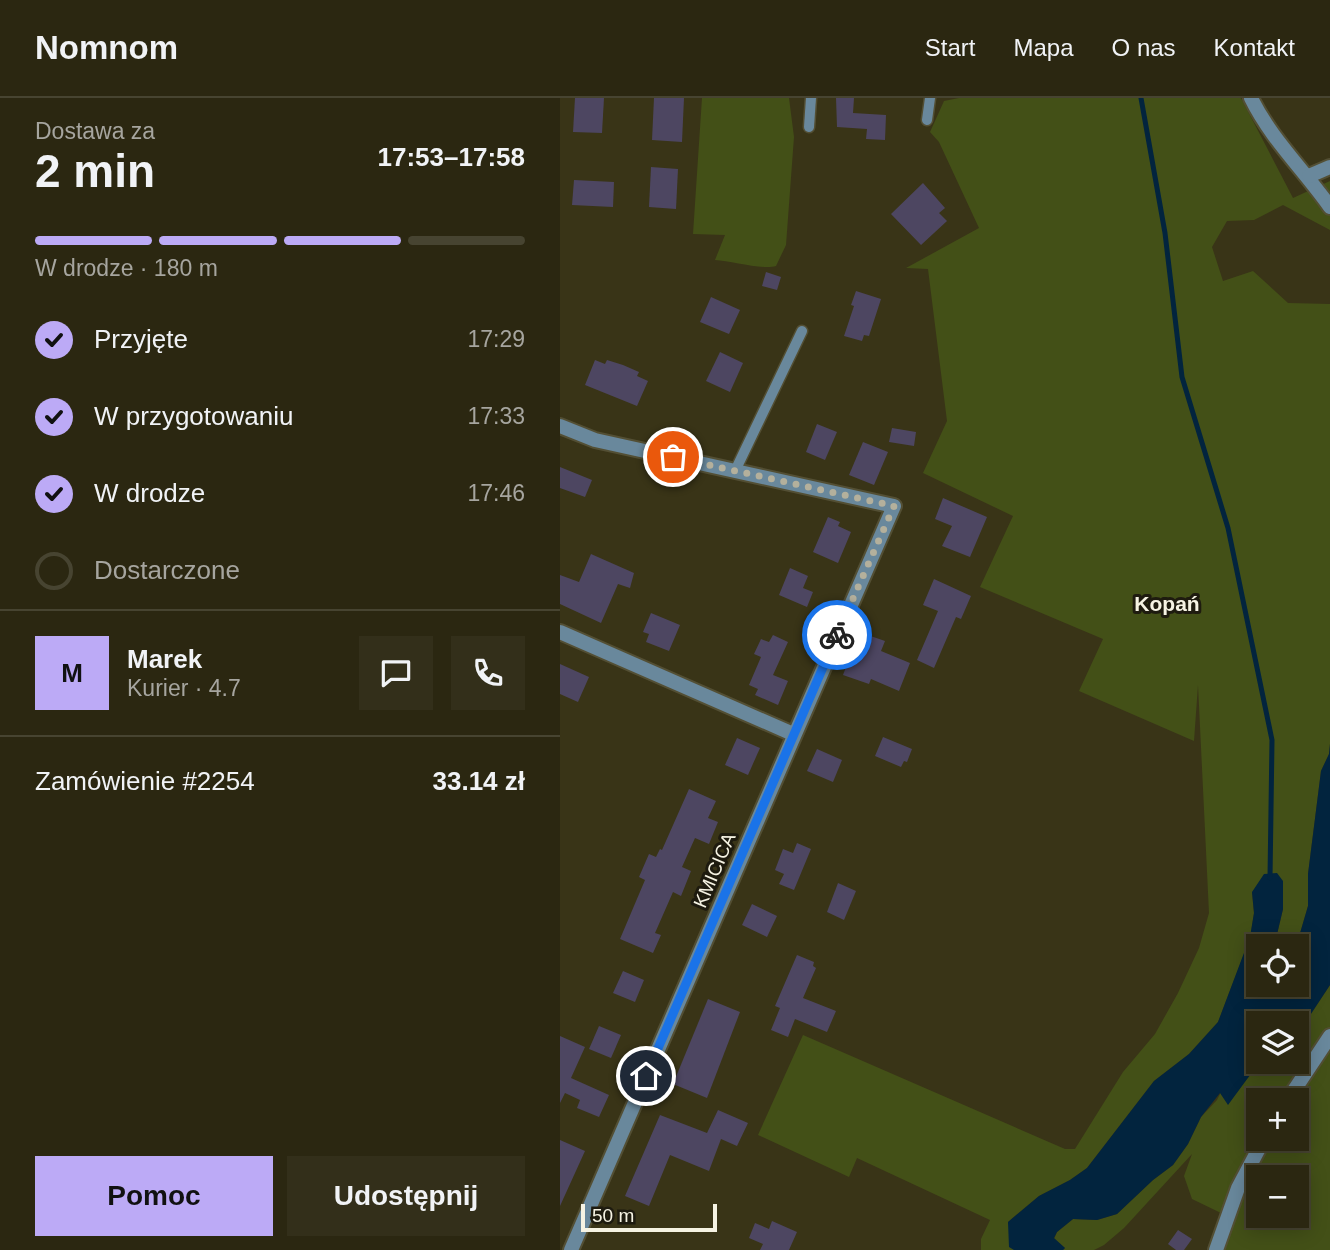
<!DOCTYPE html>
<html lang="pl">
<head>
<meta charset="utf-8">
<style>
	:root { --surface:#2b2711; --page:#332f1a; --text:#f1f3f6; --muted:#a6a59f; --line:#474431; --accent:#bcaaf6 }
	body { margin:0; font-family:Arial,sans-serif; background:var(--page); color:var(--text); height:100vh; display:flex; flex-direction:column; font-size:26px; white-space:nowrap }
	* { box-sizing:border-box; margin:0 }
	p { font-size:23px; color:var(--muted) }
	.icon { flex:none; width:38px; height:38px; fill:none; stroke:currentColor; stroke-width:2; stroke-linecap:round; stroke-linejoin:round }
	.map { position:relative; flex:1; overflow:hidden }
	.drawer { display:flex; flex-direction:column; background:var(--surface); width:560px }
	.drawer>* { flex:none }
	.fabs { position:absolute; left:686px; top:836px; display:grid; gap:14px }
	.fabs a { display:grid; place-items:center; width:63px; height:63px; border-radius:0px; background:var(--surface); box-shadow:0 4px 18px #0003,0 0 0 2px var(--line); font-size:35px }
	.scale { position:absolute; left:21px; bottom:18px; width:136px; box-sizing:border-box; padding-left:7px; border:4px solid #f6f3e3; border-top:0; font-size:19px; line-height:24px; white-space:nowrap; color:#f6f3e3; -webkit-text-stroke:5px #1e1b0f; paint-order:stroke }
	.pin { position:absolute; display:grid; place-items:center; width:60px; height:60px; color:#fff; margin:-30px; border:4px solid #fff; border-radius:50%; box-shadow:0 2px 7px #0007 }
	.courier { position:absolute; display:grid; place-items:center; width:70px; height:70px; margin:-35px; border:5px solid #1a73e8; border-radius:50%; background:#fff; color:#222; box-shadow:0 2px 9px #0007 }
	.head em { font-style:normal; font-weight:700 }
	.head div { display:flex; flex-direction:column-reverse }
	.head { display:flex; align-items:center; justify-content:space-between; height:119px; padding:0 35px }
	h1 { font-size:46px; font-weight:700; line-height:52px }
	.bar { display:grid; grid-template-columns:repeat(4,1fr); gap:10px 7px; align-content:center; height:84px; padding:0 35px }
	.bar i { height:9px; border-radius:5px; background:var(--line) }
	.bar .current { background:var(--accent) }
	.bar p { grid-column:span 4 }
	.line { display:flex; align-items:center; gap:18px; padding:0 35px; border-top:2px solid var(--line) }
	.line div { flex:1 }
	.round { display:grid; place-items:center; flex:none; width:74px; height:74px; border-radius:0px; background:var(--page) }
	ol { padding:0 35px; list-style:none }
	li { display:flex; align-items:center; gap:21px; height:77px }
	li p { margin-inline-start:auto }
	li .icon { padding:7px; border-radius:50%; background:var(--accent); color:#111; stroke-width:4 }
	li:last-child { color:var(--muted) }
	li i { width:38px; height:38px; border:4px solid var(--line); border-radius:50% }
	.action { display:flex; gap:14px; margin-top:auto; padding:14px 35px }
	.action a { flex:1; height:80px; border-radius:0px; background:var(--accent); color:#111; font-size:28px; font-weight:700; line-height:80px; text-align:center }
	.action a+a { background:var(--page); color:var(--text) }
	header { display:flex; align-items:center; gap:42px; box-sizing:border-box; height:98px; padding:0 35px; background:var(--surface); border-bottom:2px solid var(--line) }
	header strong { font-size:33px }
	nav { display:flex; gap:38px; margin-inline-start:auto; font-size:24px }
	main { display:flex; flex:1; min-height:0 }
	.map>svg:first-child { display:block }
</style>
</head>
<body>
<header>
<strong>Nomnom</strong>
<nav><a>Start</a><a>Mapa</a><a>O nas</a><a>Kontakt</a></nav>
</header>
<main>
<section class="drawer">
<div class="head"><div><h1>2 min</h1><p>Dostawa za</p></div><em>17:53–17:58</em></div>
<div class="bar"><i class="current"></i><i class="current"></i><i class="current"></i><i></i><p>W drodze · 180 m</p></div>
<ol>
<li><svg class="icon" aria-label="check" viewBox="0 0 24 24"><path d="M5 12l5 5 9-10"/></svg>Przyjęte<p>17:29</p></li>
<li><svg class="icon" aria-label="check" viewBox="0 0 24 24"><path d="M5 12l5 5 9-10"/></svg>W przygotowaniu<p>17:33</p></li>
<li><svg class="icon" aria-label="check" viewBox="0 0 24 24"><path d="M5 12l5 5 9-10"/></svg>W drodze<p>17:46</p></li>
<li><i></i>Dostarczone</li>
</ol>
<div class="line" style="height:126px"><b class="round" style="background:var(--accent);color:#111">M</b><div><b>Marek</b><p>Kurier · 4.7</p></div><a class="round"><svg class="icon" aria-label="chat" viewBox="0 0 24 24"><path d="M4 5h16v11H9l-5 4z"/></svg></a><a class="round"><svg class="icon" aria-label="phone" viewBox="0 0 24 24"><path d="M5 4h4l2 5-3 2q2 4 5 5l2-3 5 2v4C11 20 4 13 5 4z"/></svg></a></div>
<div class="line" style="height:91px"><div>Zamówienie #2254</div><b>33.14 zł</b></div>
<div class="action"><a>Pomoc</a><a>Udostępnij</a></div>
</section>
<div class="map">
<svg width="770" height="1152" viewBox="0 0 770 1152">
	<rect width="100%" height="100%" fill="#393417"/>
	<!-- green -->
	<g fill="#435017" fill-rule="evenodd">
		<path d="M142 0H229L234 39 226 147 216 168C203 172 171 163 155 162L165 137 133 136Z"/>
		<polygon points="399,0 681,0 733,100 770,83 770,132 723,107 694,122 667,123 652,149 663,183 693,173 728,205 770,206 770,646 769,656 761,673 748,776 748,808 736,849 714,849 723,811 692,794 694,815 690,840 658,924 629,956 594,983 527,1070 510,1082 479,1098 448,1124 455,1152 421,1152 421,1141 430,1122 297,1060 289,1079 198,1037 243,937 505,1051 515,1051 563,974 595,936 618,895 639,850 649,815 638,587 634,643 519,593 543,541 420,489 453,418 363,375 387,323 368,171 346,170 419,130 379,44 370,34 384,3"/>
		<path d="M770 887V1152H665L661 1115 632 1101 624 1078 632 1056 564 1130 544 1147 534 1152H503L505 1150 494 1141 497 1134 513 1121 537 1122 557 1116 593 1082 613 1067 628 1046 641 1019 657 1002 661 994 668 1006 690 977 706 964H737V937ZM698 1003H737V1041H698ZM698 1080H737V1118H698Z"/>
	</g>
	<!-- water -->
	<polygon fill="#02243e" points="770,646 770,887 737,937 737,926 698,926 698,964 706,964 690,977 668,1007 660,995 641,1019 628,1046 613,1067 593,1082 557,1116 537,1122 513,1121 497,1134 494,1140 505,1150 503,1152 454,1152 449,1149 448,1124 479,1098 510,1082 527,1070 594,983 629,956 658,924 690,839 694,815 692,794 704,776 717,775 723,783 723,811 714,849 698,849 698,887 737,887 736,849 748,808 748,776 761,673 769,656"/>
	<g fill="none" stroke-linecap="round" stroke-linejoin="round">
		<!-- stream -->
		<polyline stroke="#02243e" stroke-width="5" points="581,0 605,135 622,279 668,430 712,642 710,780"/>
	</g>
	<!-- building -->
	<g fill="#4d4661">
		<polygon points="15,0 44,0 42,35 13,34"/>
		<polygon points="94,0 124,0 122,44 92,42"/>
		<polygon points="276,0 294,0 293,15 326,17 325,42 306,41 307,31 277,29"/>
		<polygon points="91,69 118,71 116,111 89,109"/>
		<polygon points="14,82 54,84 53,109 12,107"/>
		<polygon points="363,85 385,110 379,115 387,123 361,147 331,116"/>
		<polygon points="206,174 221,179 217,192 202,188"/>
		<polygon points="296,193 321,201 309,238 304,237 302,243 284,238 294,208 291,207"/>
		<polygon points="151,199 180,212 169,236 140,224"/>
		<polygon points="160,254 183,265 170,294 146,283"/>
		<polygon points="35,262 45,266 47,262 63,267 79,274 77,278 88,283 77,308 25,287"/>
		<polygon points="257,326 277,334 265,362 246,354"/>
		<polygon points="332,330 356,334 354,348 329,344"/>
		<polygon points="303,344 328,354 314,387 289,377"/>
		<polygon points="0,369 32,382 25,399 0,390"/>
		<polygon points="383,400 427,419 410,459 382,448 392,428 375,421"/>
		<polygon points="268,419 280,424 278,428 291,434 278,465 253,454"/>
		<polygon points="31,456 74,475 70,490 58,486 41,525 0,506 0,477 19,484"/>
		<polygon points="230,470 248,478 243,490 253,494 247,509 219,497"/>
		<polygon points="374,481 411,498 401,521 396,519 374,570 357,562 378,513 363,507"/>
		<polygon points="91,515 120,527 109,553 86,544 89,536 83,534"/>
		<polygon points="299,534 325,543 321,553 350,565 339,593 311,581 309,586 283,577"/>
		<polygon points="213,537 228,544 213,577 228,583 218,607 195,597 198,591 189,587 201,559 194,556 201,541 209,544"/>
		<polygon points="0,566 29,579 18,604 0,596"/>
		<polygon points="323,639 352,651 347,664 344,663 341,669 315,658"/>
		<polygon points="177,640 200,650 188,677 165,667"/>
		<polygon points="257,651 282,662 273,684 247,673"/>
		<polygon points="129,691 156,703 148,720 158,724 149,746 135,740 122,769 131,773 121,798 113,794 95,835 101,837 93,855 60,841 85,782 79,779 89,756 96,759 100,751 102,752"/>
		<polygon points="237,745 251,751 234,792 219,786 224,776 215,772 223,751 233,755"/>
		<polygon points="278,785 296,793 284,822 267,814"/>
		<polygon points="192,806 217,818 207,839 182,827"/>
		<polygon points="237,857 254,864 253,868 256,870 243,900 276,913 267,934 235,921 228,939 211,932 220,910 215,908"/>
		<polygon points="63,873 84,882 75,904 53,895"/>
		<polygon points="148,901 180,914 147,1000 113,986"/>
		<polygon points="39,928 61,937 51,960 29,951"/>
		<polygon points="0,938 25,949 11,980 49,997 39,1019 17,1010 20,1002 5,995 0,1005"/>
		<polygon points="158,1012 188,1025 177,1048 161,1041 149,1073 110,1057 89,1108 65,1098 100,1017 147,1035"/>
		<polygon points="0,1042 25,1053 0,1108"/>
		<polygon points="212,1123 237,1134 229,1152 200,1152 203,1146 189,1140 195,1125 209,1131"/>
		<polygon points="618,1132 632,1141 624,1152 616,1152 608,1146"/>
	</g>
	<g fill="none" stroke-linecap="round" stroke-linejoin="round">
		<defs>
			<g id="service">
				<polyline points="367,22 370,0"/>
				<polyline points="249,29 251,0"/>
				<polyline points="175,373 242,233"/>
			</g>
			<g id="minor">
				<path d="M691 0C711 41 744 72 770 109"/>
				<polyline points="749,78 770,69"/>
				<polyline points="0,328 35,342 334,408 11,1152"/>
				<polyline points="0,534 233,636"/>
				<polyline points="727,1003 770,938"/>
				<polyline points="656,1152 678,1090 704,1041"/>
			</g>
		</defs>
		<!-- service casing -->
		<use href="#service" stroke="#534f34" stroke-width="13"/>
		<!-- minor casing -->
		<use href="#minor" stroke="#534f34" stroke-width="18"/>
		<!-- service -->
		<use href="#service" stroke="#69889c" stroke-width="10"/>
		<!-- minor -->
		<use href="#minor" stroke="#69889c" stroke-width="14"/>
	</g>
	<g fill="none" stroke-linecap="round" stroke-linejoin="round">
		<!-- done -->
		<polyline stroke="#b4b09c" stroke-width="7" stroke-dasharray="0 12.6" points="113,359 334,408 277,537"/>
		<!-- route -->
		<polyline stroke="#1a73e8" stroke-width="9" points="86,978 277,537"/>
	</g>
	<g text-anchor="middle" stroke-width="6" stroke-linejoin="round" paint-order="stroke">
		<!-- street labels -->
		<g font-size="19" fill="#f6f3e3" stroke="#1e1b0f">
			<text transform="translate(154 772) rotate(-67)" y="7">KMICICA</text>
		</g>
		<!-- neighbourhood labels -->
		<g font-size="21" font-weight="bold" fill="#f6f3e3" stroke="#1e1b0f">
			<text x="607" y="513">Kopań</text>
		</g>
	</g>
</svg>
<div class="fabs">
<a><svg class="icon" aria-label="locate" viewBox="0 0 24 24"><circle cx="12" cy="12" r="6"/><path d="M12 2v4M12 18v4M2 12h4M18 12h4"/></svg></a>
<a><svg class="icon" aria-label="layers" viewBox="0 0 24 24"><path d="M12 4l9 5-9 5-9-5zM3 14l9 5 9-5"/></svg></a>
<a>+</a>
<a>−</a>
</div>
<div class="scale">50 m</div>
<div class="pin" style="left:113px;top:359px;background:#ea580c"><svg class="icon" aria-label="bag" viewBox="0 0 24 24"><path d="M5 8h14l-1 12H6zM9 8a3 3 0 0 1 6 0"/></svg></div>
<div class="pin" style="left:86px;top:978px;background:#1f2937"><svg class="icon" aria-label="home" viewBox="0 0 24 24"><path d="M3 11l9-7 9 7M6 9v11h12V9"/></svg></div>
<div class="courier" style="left:277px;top:537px"><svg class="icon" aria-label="bike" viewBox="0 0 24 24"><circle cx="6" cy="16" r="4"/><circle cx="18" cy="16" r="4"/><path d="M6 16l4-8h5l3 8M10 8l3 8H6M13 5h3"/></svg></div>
</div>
</main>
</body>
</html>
